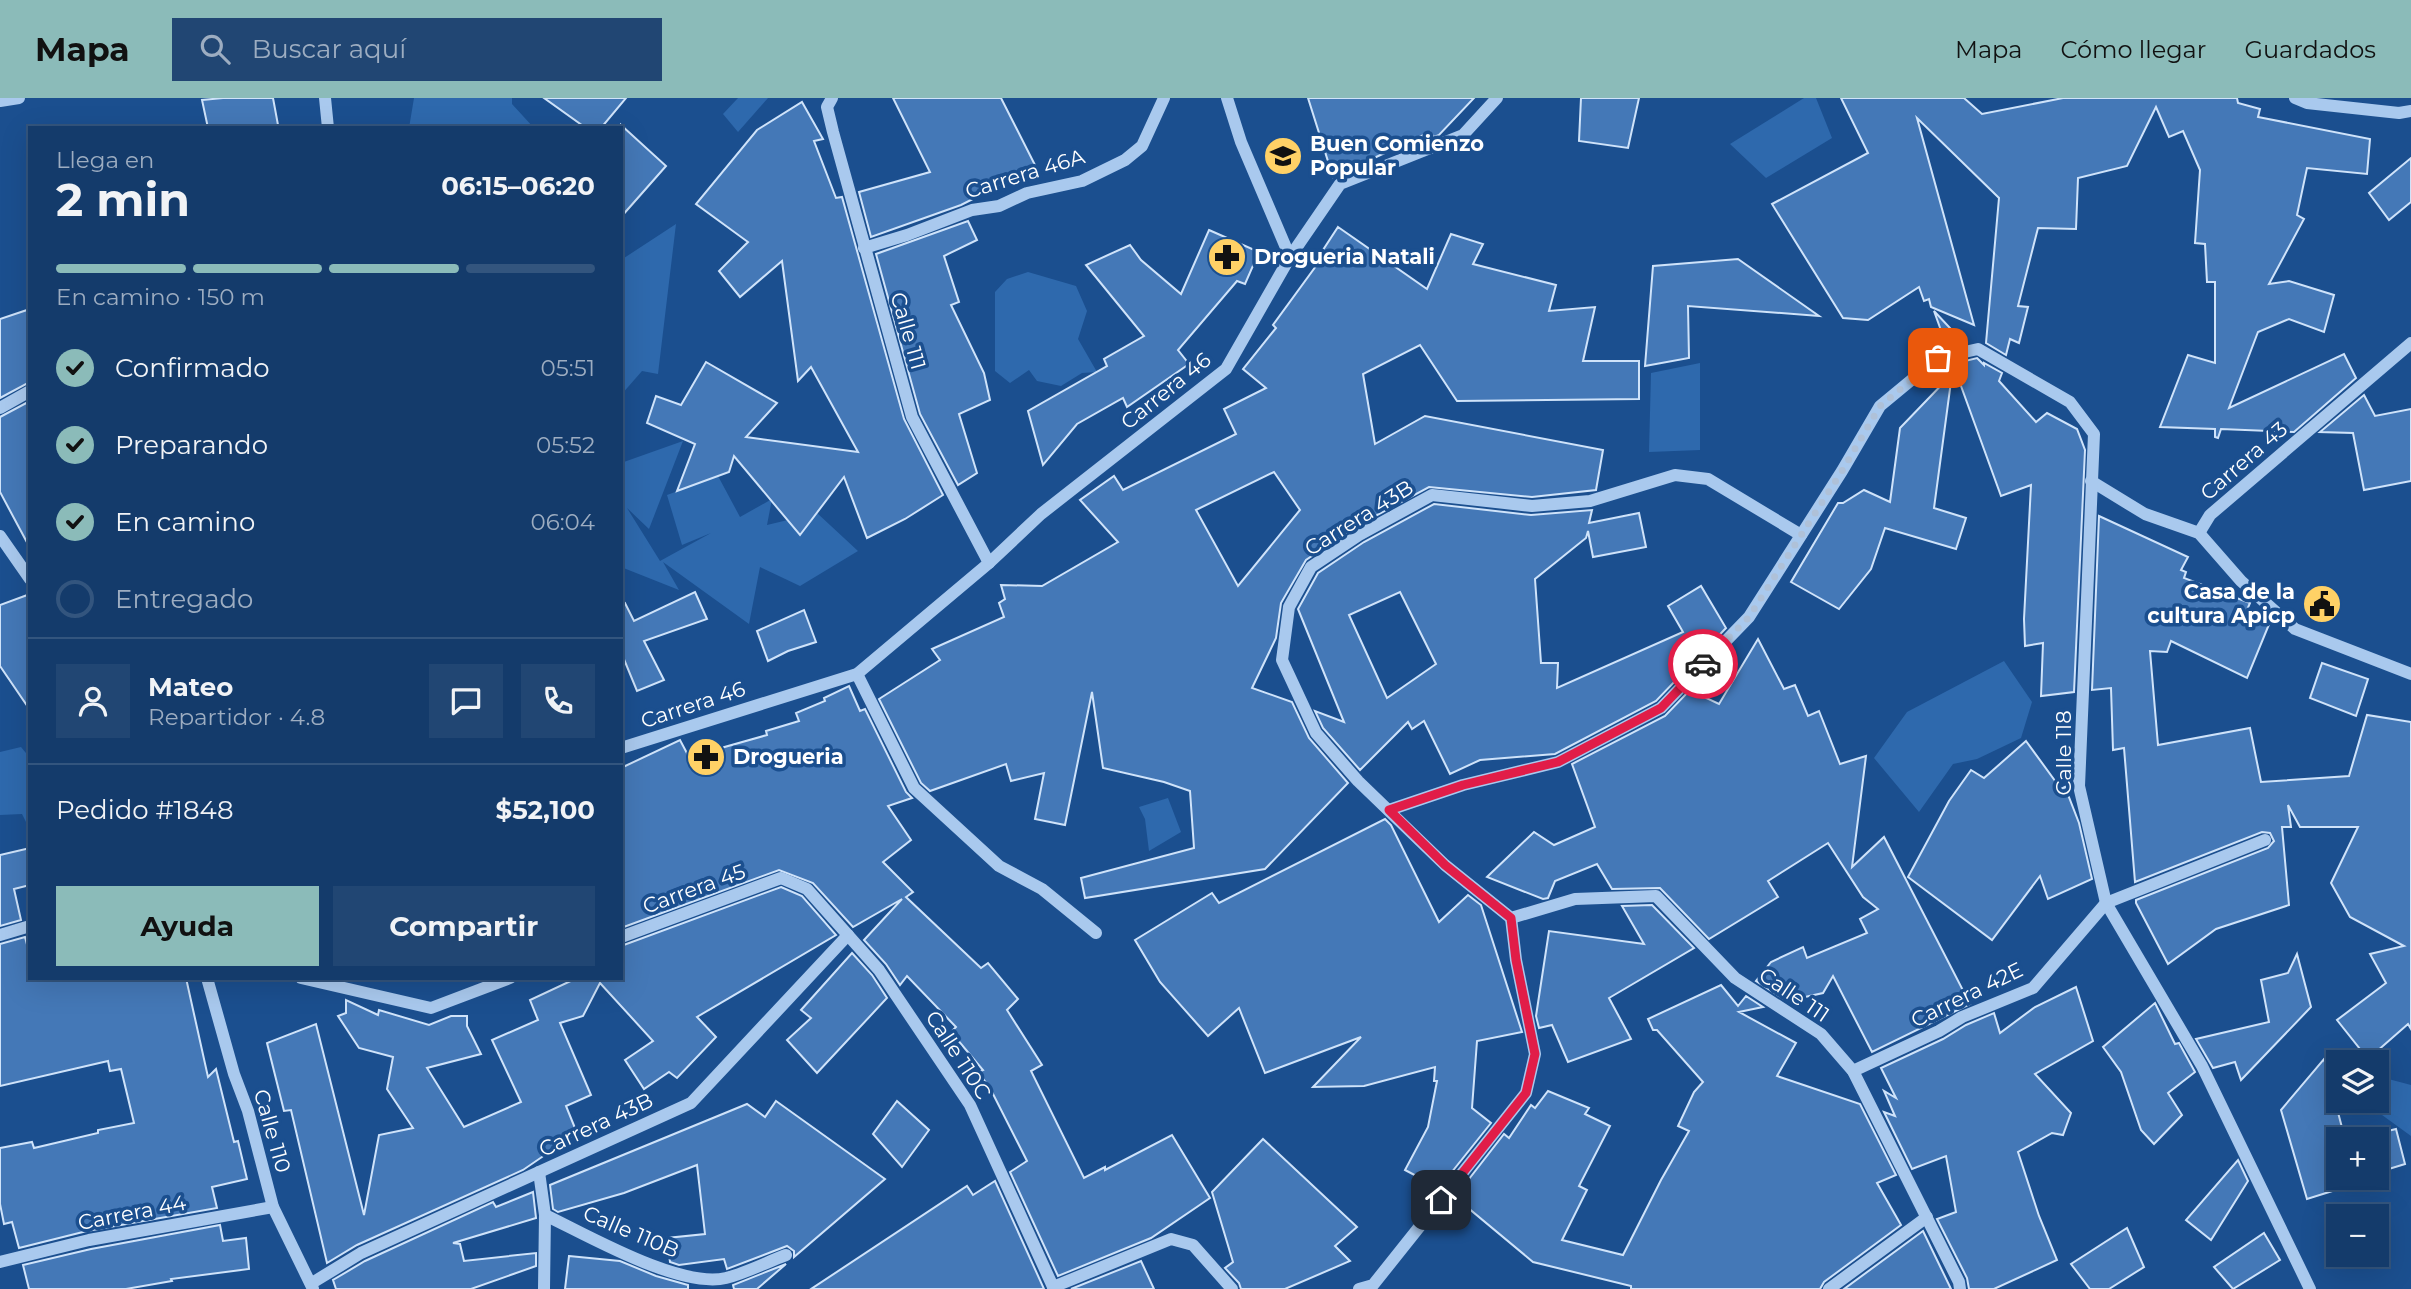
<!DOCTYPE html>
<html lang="es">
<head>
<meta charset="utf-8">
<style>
	:root { --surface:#143b6b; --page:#214673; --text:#f1f3f6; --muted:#9dadc1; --line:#33557e; --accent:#8bbbb9 }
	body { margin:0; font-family:Montserrat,sans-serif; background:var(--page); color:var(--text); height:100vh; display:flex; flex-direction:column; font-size:26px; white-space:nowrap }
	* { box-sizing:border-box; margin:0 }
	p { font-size:23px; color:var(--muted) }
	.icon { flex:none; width:38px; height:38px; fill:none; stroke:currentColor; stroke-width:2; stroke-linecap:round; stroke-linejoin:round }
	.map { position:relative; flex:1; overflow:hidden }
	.panel { position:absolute; left:28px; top:28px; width:595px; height:854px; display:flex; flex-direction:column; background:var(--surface); border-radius:0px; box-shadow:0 7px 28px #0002,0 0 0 2px var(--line) }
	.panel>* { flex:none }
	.tools { position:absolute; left:2326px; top:952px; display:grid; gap:14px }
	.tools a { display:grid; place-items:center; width:63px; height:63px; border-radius:0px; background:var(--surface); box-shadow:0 7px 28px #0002,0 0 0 2px var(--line); font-size:35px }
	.pin { position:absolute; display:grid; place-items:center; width:60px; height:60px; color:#fff; margin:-30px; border-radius:14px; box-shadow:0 4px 10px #0006 }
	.courier { position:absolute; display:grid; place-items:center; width:70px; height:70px; margin:-35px; border:5px solid #e11d48; border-radius:50%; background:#fff; color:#222; box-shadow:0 2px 9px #0007 }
	.summary em { font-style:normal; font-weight:700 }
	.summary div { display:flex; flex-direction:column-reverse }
	.summary { display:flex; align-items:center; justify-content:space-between; height:119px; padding:0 28px }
	h1 { font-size:46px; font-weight:700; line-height:52px }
	.bar { display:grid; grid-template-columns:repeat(4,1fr); gap:10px 7px; align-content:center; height:84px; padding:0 28px }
	.bar i { height:9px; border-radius:5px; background:var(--line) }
	.bar .current { background:var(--accent) }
	.bar p { grid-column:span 4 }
	.line { display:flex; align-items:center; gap:18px; padding:0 28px; border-top:2px solid var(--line) }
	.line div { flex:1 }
	.round { display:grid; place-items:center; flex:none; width:74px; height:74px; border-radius:0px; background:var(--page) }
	ol { padding:0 28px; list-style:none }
	li { display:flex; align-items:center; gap:21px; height:77px }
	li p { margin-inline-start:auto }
	li .icon { padding:7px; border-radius:50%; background:var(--accent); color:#111; stroke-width:4 }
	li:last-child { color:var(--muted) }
	li i { width:38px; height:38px; border:4px solid var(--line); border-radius:50% }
	.cta { display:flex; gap:14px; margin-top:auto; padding:14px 28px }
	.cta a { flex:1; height:80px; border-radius:0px; background:var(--accent); color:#111; font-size:28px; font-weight:700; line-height:80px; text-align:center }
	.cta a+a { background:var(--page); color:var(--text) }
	header { display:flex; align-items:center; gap:42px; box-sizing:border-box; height:98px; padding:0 35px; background:var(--accent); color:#111 }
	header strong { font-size:33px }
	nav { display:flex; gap:38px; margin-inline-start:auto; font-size:24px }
	.search { width:490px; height:63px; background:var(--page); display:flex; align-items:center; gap:18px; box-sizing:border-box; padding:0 24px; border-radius:0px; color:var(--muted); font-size:26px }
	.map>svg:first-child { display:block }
</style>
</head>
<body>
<header>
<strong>Mapa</strong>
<div class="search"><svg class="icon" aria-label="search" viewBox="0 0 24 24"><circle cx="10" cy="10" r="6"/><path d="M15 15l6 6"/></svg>Buscar aquí</div>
<nav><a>Mapa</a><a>Cómo llegar</a><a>Guardados</a></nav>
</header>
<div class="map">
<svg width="2411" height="1191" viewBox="0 0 2411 1191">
	<rect width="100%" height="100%" fill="#1b4f8f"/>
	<!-- green -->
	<g fill="#2e69ad">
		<polygon points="414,0 512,0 512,6 534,30 409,30"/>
		<polygon points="738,0 768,0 738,34 723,16"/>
		<polygon points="1804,0 1816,0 1832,40 1766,80 1730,46"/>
		<polygon points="676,126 658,276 642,273 621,297 621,162"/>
		<polygon points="1028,174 1076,188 1087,213 1078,241 1097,274 1082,275 1061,288 1037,283 1029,272 1010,285 995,273 995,194 1007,181"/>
		<polygon points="1700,265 1700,352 1649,354 1651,275"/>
		<polygon points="683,343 649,431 627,410 660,463 711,435 682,447 667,397 718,378 740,419 772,401 767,427 817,415 858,453 800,488 760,469 749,526 663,464 679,492 621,469 621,365"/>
		<polygon points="2004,563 2032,604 2021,640 1977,661 1953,666 1919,714 1874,660 1907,614"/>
		<polygon points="21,649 30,660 30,732 22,716 0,717 0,654"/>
		<polygon points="1168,700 1181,734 1149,753 1145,721 1139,709"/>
		<polygon points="2377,978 2411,987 2411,1038 2371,1009 2367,1003 2376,1003"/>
	</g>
	<!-- building -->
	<g fill="#4478b7" stroke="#cfe3fa" stroke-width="2" fill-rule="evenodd">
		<polygon points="223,0 273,0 278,27 261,30 208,30 202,2"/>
		<polygon points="544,0 626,0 601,30 586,30"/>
		<polygon points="893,0 1001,0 1036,69 961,107 871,139 859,94 930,74"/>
		<polygon points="1308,0 1474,0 1439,37 1434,39 1430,34 1333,79"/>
		<polygon points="1581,0 1639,0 1628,50 1579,43"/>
		<polygon points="1841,0 1964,0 1982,16 2063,0 2237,0 2238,5 2260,11 2258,19 2370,41 2367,76 2307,70 2297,117 2304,121 2269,186 2289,183 2334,197 2324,234 2289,221 2258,234 2229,310 2344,256 2356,280 2294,334 2221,331 2218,340 2215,339 2215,331 2160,329 2188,257 2215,265 2215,184 2207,184 2205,146 2195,145 2200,72 2183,33 2169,39 2156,9 2127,68 2078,80 2076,131 2038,130 2018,208 2028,209 2019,245 2010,241 2006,257 1986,245 1999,100 1917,20 1974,227 1931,209 1929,201 1924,203 1919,189 1868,222 1843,220 1772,106 1868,55"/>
		<polygon points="802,4 823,41 814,43 836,100 842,99 904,321 943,397 905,421 867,440 844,379 800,437 734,358 729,374 677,393 695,346 647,325 656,298 681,307 706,264 777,305 746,339 858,354 811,269 798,283 782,163 740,199 719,173 748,144 696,106 757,32"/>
		<polygon points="621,27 666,68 621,119"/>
		<polygon points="2411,60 2411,104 2389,122 2369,95"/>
		<polygon points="968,123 977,142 944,158 959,204 951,207 984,275 990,302 959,316 977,375 958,387 920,316 876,156"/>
		<path d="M1338 129 1427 191 1451 136 1483 146 1473 166 1556 187 1549 213 1595 209 1583 263H1639V301L1457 303 1420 247 1363 276 1375 346 1425 318 1603 352 1596 392 1532 399 1429 389 1355 429 1306 462 1281 505 1276 540 1252 590 1292 604 1309 640 1348 685 1265 771 1085 800 1081 780 1194 750 1190 693 1164 684 1103 670 1092 594 1065 727 1035 721 1044 675 1011 683 1006 666 930 693 921 685 879 601 940 562 932 551 1004 519 999 505 1005 501 1001 487 1042 488 1118 444 1080 402 1114 378 1123 392 1236 336 1224 311 1266 290 1243 271 1276 230 1273 227 1324 157 1321 155ZM1274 374 1300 412 1238 488 1196 412Z"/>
		<polygon points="1209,132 1259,154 1245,186 1237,183 1178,252 1189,266 1127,309 1123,300 1077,326 1043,367 1028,313 1107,268 1104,261 1144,238 1086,167 1130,147 1141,162 1181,196"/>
		<polygon points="1738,161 1819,218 1688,208 1689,260 1645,268 1653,168"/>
		<polygon points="30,211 30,284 0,300 0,221"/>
		<polygon points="1934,213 1964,245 1947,249"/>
		<polygon points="1977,260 1984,267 1984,265 2002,275 1999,283 2036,324 2047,315 2077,331 2085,352 2074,594 2041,598 2043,545 2025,548 2024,521 2031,387 2001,398 1953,266"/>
		<polygon points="1952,276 1934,410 1966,420 1956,451 1885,430 1871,471 1839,511 1791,484 1838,405 1843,405 1864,392 1890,404 1900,330"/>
		<polygon points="2364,297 2375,318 2411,311 2411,383 2364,392 2353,335 2320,334"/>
		<polygon points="30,303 30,450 0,394 0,319"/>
		<path d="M1434 406 1531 417 1592 412 1589 425 1639 415 1646 449 1593 459 1588 433 1586 440 1535 481 1541 565H1558L1557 590 1683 534 1668 508 1701 488 1726 530 1656 603 1555 656 1480 662 1450 676 1424 623 1412 631 1408 624 1360 672 1323 630 1315 613 1344 624 1298 511 1318 475 1364 444ZM1400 494 1436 566 1387 600 1349 517Z"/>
		<polygon points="2099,418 2188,459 2181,472 2186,474 2184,480 2250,505 2246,514 2270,524 2247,580 2171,543 2167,554 2150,553 2158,647 2250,630 2261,684 2349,678 2367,617 2411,624 2411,931 2408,926 2368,961 2337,922 2386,885 2370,856 2404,848 2350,819 2331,785 2358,729 2300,729 2288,707 2291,729 2282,729 2289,807 2216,831 2168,866 2136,805 2136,802 2268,750 2274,743 2270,735 2262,734 2135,784 2124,650 2113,652 2111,590 2092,592"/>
		<polygon points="695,494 707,521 644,543 664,582 637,593 621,554 621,507 625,505 634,523"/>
		<polygon points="30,496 30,612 0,568 0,507"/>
		<polygon points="804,512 816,544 788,553 768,563 757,533"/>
		<polygon points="1758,541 1784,591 1795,587 1808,618 1819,613 1840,666 1866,658 1852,769 1884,739 1970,906 1872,954 1833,878 1823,895 1787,903 1756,883 1771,864 1803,849 1807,860 1867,835 1860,821 1878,811 1863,799 1828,745 1768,783 1778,799 1709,841 1660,790 1612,791 1597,766 1555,783 1548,800 1543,801 1487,779 1534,734 1554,747 1595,729 1572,666 1665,618 1715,566 1704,599 1719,606"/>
		<polygon points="2322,565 2368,581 2356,618 2310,600"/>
		<polygon points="849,588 860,613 865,611 906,694 912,700 888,708 911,742 883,764 913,794 906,799 981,870 988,865 1018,901 1007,912 1042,967 1031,973 1084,1080 1105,1069 1105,1072 1172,1037 1210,1100 1151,1140 1058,1178 1010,1074 1027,1063 990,990 978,974 983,972 951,934 956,929 907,878 900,887 886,866 864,842 902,801 853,829 813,785 779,772 621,830 621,670 680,642 689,659 767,637 766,633 799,623 796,615 825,603 824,600"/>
		<polygon points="2026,643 2061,691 2065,689 2079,725 2092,781 2048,801 2040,778 1992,842 1908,779 1949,703 1971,672 1984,680"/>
		<polygon points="1385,721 1391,727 1439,824 1468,797 1481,807 1522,934 1477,943 1472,1010 1491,1025 1439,1090 1405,1072 1428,1029 1437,983 1434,983 1435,969 1364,988 1313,989 1361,939 1265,975 1239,910 1208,938 1160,884 1135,842 1212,795 1219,805"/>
		<polygon points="30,750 30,787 14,791 21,822 0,828 0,757"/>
		<polygon points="781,789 802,798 836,837 697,919 716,939 677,980 669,974 644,991 625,962 653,943 600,885 583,918 560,925 591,997 566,1008 577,1035 523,1072 357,1147 327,1165 291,1012 284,1013 267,945 316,926 364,1117 379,1037 413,1030 387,991 393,959 359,950 338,918 346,915 346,902 378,917 379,912 429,927 451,918 467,918 467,928 481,956 427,970 464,1029 521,1004 492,942 538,922 530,902 577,880 621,880 621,848"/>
		<polygon points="1652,807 1694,850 1609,900 1631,941 1568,964 1552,927 1539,930 1536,918 1549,833 1644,846 1622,808"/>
		<polygon points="25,839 30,858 30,880 186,880 208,979 216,971 234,1044 238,1043 247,1081 212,1089 217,1110 87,1133 19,1150 12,1124 4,1126 0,1106 0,1050 32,1044 34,1050 98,1035 98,1032 134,1025 121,971 110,973 108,963 0,988 0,846"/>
		<polygon points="852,855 872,877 887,900 817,975 787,942 811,920 801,912"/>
		<polygon points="2297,856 2311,909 2241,982 2235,964 2213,970 2196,941 2269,924 2261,882 2288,875"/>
		<polygon points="1721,887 1738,908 1746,898 1763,909 1739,914 1796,945 1777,978 1860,1006 1896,1077 1877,1085 1901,1127 1824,1184 1820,1191 1631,1191 1631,1188 1533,1164 1455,1099 1504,1036 1509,1040 1531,1007 1535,1010 1548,993 1589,1010 1585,1016 1610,1028 1579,1088 1587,1092 1562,1142 1623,1157 1661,1082 1689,1033 1678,1028 1694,994 1703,984 1657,932 1653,932 1648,921"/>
		<polygon points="2076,889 2093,943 2035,976 2071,1015 2063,1037 2052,1035 2018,1054 2039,1118 2057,1162 1994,1191 1969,1191 1967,1180 1937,1121 1956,1114 1946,1058 1912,1071 1884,1014 1895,1018 1884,993 1896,1000 1881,970 1943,941 1966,927 1994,915 2000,935 2035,909"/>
		<polygon points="2155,905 2175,946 2179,945 2195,974 2168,995 2182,1017 2154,1046 2141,1032 2121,974 2103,949"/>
		<polygon points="2324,961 2345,1041 2338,1041 2338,1080 2361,1080 2341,1086 2342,1090 2307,1101 2281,1012"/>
		<polygon points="776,1003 885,1081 794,1159 794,1153 787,1148 727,1171 724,1161 679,1167 670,1164 667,1140 705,1136 697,1067 624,1095 558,1114 553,1111 550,1087 747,1006 765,1019"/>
		<polygon points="897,1003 929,1032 902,1069 873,1036"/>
		<polygon points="2396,1031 2405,1066 2376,1075 2376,1041 2355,1041"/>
		<polygon points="1263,1041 1357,1129 1335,1148 1350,1163 1285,1191 1241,1191 1239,1185 1225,1170 1233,1164 1212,1094"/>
		<polygon points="2238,1062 2248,1083 2211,1142 2186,1122"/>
		<polygon points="995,1083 1044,1191 811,1191 967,1088 973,1097"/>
		<polygon points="533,1094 536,1120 453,1145 460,1146 464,1163 536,1155 536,1168 471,1191 336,1191 333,1182 365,1163 493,1104 496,1109"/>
		<polygon points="220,1127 223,1143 246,1140 249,1171 171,1181 172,1183 126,1191 29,1191 23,1167 91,1151"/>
		<polygon points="2127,1130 2144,1169 2109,1191 2090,1191 2071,1166"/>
		<polygon points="1923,1133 1951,1191 1844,1191"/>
		<polygon points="2264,1135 2280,1162 2233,1191 2214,1169"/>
		<polygon points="569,1158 620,1163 656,1178 688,1187 688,1191 565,1191"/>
		<polygon points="1141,1163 1154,1191 1071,1191"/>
		<polygon points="786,1166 757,1191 734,1191 733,1187"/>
	</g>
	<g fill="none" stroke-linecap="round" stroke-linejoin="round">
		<!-- minor -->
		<g stroke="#a9c9ee" stroke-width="12">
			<polyline points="325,0 328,30"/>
			<polyline points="832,0 827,9 833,34 912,319 989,465"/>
			<polyline points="1227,0 1241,44 1290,159"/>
			<polyline points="2295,0 2307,5 2399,15 2411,13"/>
			<polyline points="0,3 19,0"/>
			<polyline points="864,150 907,137 972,112 999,108 1027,95 1082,83 1125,62 1142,48 1164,0"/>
			<polyline points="0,310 30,293"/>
			<polyline points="2091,383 2145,416 2199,435 2241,483 2295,531 2411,576"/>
			<polyline points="2199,435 2210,417 2411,245"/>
			<polyline points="1801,437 1708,381 1675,377 1590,403 1532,408 1432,397 1359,437 1311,469 1289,509 1282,562 1316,635 1358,683 1445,767 1511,820 1575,801 1656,798 1735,880 1821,936 1853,973 1959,1184 1960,1191"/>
			<polyline points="0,438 30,481"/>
			<polyline points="857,576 914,690 999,768 1042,791 1096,835"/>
			<polyline points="621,650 857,576 989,465 1041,416 1226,271 1290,159 1340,86 1463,37 1497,0"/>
			<polyline points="1389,712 1463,687 1558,664 1661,610 1749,519 1842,373 1880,308 1938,260 1978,251 2070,304 2094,336 2079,688 2106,805 2202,968 2310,1191"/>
			<polyline points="0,837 30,828"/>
			<polyline points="621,839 781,780 807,791 879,872 970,1007 1054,1191"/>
			<polyline points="207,880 234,976 248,1013 273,1109 313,1191"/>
			<polyline points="301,880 431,910 510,880"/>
			<polyline points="1853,973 1939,933 1962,919 2033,890 2106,805 2265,742"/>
			<polyline points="539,1074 545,1117 544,1191"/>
			<path d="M545 1117C587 1137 680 1191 726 1180 746 1175 767 1164 786 1157"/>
			<polyline points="0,1164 89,1142 273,1109"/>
			<polyline points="312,1185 361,1155 691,1005 848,837"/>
			<polyline points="1053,1189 1171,1141 1193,1147 1232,1191"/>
			<polyline points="1359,1191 1373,1187 1526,995 1535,956 1516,862 1511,820"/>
			<polyline points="1829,1191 1927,1119"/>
		</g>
	</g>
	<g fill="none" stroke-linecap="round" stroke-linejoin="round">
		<!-- done -->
		<polyline stroke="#afc1d8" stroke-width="7" stroke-dasharray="0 12.6" points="1703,566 1749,519 1842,373 1880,308 1938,260"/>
		<!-- route -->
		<polyline stroke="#e11d48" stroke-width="9" points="1441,1102 1526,995 1535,956 1516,862 1511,820 1445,767 1389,712 1463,687 1558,664 1661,610 1703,566"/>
	</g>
	<!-- icons -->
	<defs>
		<symbol id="school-disc" viewBox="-11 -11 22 22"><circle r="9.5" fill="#ffd166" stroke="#1b4f8f"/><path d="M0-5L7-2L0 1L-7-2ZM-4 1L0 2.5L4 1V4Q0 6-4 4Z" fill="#111"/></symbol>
		<symbol id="pharmacy-disc" viewBox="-11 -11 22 22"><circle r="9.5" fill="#ffd166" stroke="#1b4f8f"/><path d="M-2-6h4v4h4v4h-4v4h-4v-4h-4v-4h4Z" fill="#111"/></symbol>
		<symbol id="civic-disc" viewBox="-11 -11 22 22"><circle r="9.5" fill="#ffd166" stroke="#1b4f8f"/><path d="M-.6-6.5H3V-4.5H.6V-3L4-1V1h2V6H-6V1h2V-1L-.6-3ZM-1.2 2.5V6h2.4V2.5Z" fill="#111"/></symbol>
	</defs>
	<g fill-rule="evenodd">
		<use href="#school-disc" x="1261" y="36" width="44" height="44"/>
		<use href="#pharmacy-disc" x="1205" y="137" width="44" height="44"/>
		<use href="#civic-disc" x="2300" y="484" width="44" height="44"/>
		<use href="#pharmacy-disc" x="684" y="637" width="44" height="44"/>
	</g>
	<g text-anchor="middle" stroke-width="7" stroke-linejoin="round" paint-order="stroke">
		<!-- poi labels -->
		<g font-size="21" font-weight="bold" fill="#fff" stroke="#1b4f8f" text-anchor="start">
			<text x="1310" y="53">Buen Comienzo<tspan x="1310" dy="24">Popular</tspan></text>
			<text x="1254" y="166">Drogueria Natali</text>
			<text x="2295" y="501" text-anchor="end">Casa de la<tspan x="2295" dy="24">cultura Apicp</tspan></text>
			<text x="733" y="666">Drogueria</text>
		</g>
		<!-- street labels -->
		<g font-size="21" fill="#fff" stroke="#1b4f8f">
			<text transform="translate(1025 76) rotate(-17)" y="7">Carrera 46A</text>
			<text transform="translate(908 233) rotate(74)" y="7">Calle 111</text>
			<text transform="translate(1166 293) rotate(-39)" y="7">Carrera 46</text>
			<text transform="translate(2244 363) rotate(-41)" y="7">Carrera 43</text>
			<text transform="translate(1359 420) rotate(-32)" y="7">Carrera 43B</text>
			<text transform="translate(693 607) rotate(-18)" y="7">Carrera 46</text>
			<text transform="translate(2064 655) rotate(-90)" y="7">Calle 118</text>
			<text transform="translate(694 791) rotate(-20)" y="7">Carrera 45</text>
			<text transform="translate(1794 897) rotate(34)" y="7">Calle 111</text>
			<text transform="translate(1967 897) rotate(-26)" y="7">Carrera 42E</text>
			<text transform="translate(958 957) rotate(57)" y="7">Calle 110C</text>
			<text transform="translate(596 1027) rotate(-25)" y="7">Carrera 43B</text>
			<text transform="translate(272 1033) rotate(74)" y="7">Calle 110</text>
			<text transform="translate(132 1115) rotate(-11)" y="7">Carrera 44</text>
			<text transform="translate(631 1134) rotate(23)" y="7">Calle 110B</text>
		</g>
	</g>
</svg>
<div class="tools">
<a><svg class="icon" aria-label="layers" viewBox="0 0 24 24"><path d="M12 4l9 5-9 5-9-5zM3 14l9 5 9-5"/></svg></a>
<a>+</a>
<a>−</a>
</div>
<div class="pin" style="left:1938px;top:260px;background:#ea580c"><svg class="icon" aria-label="bag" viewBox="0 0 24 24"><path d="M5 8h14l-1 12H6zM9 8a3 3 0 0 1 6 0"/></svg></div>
<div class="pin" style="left:1441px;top:1102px;background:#1f2937"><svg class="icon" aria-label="home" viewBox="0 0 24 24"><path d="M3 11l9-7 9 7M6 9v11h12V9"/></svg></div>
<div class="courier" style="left:1703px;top:566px"><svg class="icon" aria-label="car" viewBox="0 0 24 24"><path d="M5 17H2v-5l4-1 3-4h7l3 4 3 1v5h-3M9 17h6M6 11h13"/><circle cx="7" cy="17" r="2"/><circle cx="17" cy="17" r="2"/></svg></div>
<section class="panel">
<div class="summary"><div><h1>2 min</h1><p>Llega en</p></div><em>06:15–06:20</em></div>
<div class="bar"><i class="current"></i><i class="current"></i><i class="current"></i><i></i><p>En camino · 150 m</p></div>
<ol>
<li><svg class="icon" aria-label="check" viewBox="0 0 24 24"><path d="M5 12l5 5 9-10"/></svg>Confirmado<p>05:51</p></li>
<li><svg class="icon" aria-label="check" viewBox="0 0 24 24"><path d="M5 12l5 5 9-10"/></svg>Preparando<p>05:52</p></li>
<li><svg class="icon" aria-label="check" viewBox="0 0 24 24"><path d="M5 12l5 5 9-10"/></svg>En camino<p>06:04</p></li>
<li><i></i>Entregado</li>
</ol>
<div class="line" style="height:126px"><a class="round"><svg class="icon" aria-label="person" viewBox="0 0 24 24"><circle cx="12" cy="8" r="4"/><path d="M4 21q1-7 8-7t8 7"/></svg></a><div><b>Mateo</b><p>Repartidor · 4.8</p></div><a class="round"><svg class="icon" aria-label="chat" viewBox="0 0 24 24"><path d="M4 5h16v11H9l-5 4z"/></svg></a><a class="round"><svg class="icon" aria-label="phone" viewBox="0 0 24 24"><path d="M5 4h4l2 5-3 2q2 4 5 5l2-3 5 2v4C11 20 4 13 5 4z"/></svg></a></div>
<div class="line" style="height:91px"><div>Pedido #1848</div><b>$52,100</b></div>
<div class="cta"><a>Ayuda</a><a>Compartir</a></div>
</section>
</div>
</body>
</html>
